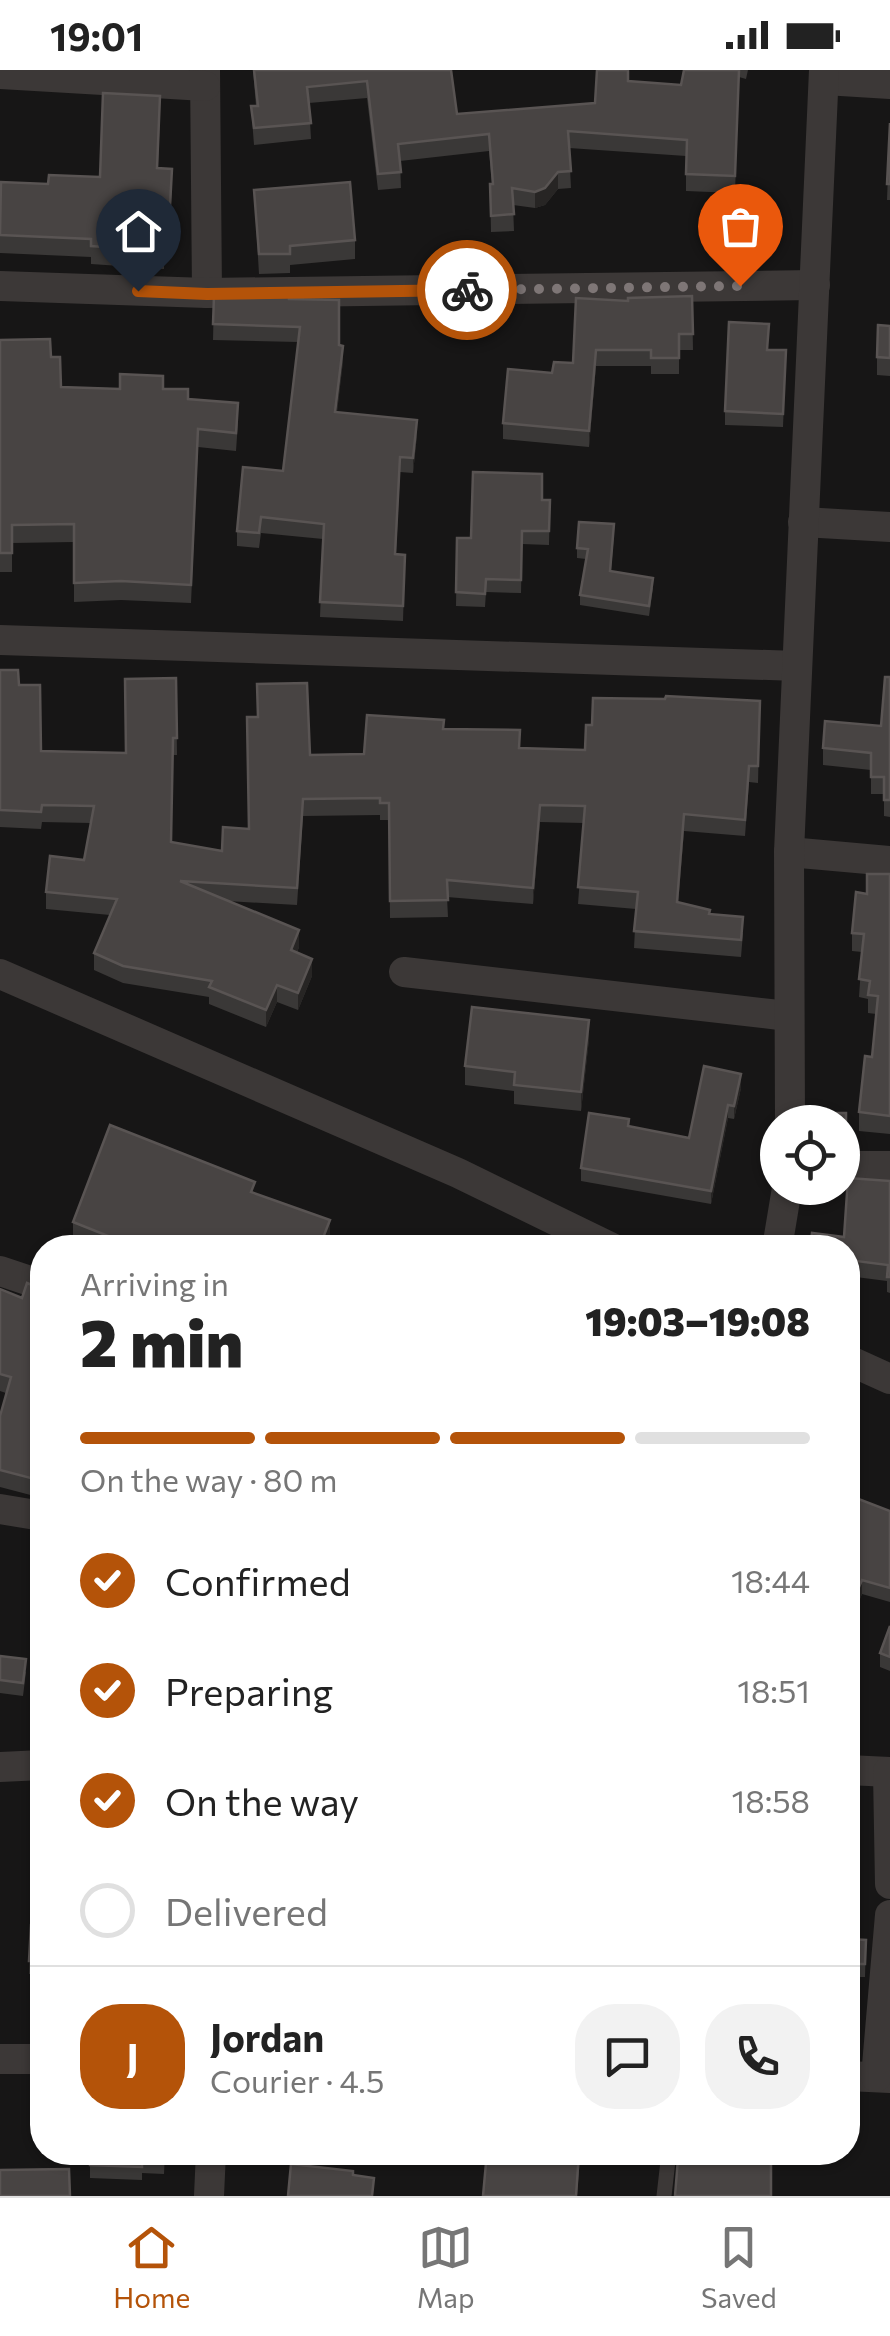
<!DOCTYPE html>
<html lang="en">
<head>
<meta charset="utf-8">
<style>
	:root { --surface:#fff; --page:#f2f2f2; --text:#222; --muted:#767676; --line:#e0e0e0; --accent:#b45309 }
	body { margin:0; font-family:Commissioner,sans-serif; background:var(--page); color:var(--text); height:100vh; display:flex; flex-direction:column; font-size:38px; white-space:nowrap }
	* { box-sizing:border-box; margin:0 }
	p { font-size:32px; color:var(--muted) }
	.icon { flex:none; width:55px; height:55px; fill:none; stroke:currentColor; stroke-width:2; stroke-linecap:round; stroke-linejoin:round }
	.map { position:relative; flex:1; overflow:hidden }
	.sheet { position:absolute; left:30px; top:1165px; width:830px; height:930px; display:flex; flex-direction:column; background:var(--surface); border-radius:40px; box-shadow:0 2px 8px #0004 }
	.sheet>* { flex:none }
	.fabs { position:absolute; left:760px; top:1035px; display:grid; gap:20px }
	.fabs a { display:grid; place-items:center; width:100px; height:100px; border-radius:50%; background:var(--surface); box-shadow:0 2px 8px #0004; font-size:50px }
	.pin { position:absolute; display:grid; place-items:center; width:85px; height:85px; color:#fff; margin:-102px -42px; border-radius:50% 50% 50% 0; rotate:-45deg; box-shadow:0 0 10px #0007 }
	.pin .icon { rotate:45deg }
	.courier { position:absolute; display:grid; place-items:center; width:100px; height:100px; margin:-50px; border:8px solid #b45309; border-radius:50%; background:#fff; color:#222; box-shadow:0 2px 12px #0007 }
	.summary em { font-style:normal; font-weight:800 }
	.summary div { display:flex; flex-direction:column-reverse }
	.summary { display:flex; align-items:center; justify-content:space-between; height:170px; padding:0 50px }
	h1 { font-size:65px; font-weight:800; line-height:75px }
	.bar { display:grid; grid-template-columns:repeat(4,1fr); gap:15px 10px; align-content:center; height:120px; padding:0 50px }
	.bar i { height:12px; border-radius:8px; background:var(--line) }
	.bar .selected { background:var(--accent) }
	.bar p { grid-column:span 4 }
	.line { display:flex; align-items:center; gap:25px; padding:0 50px; border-top:2px solid var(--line) }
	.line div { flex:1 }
	.round { display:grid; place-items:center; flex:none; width:105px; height:105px; border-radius:40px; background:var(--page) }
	ol { padding:0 50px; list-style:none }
	li { display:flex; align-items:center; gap:30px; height:110px }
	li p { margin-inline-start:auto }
	li .icon { padding:10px; border-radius:50%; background:var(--accent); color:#fff; stroke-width:4 }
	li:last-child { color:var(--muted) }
	li i { width:55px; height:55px; border:5px solid var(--line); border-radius:50% }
	.status { display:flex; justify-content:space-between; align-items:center; height:70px; padding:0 50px; background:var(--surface); direction:ltr }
	.status svg { height:28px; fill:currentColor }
	.tab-bar { display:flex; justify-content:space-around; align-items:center; height:140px; border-top:2px solid var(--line); background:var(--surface); font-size:28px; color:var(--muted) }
	.tab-bar a { display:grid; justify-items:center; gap:5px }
	.tab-bar .selected { color:var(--accent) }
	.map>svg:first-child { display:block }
</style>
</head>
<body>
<div class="status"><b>19:01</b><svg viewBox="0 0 49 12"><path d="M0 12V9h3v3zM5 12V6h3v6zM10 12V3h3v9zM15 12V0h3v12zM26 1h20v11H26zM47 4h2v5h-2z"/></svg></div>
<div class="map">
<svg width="890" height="2126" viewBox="0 0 890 2126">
	<rect width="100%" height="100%" fill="#171616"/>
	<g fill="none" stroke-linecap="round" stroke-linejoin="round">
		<!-- lane -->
		<polyline stroke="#3c3837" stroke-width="15" points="664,2126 669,2082"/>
		<!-- street -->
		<g stroke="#3c3837" stroke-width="30">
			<polyline points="205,0 207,223"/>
			<polyline points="0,4 205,16"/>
			<polyline points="825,10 890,14"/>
			<polyline points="0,216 207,223 815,215"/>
			<polyline points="803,452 890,457"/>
			<polyline points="0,570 797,596"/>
			<polyline points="789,782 890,791"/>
			<polyline points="404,902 788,946"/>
			<polyline points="0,904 458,1103 612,1178"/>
			<polyline points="790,1052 789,782 824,0"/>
			<polyline points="842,1096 890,1096"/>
			<polyline points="777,1178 787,1118"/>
			<polyline points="0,1201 42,1215"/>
			<polyline points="848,1290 890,1309"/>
			<polyline points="0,1439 42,1446"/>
			<polyline points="0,1697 42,1695"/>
			<polyline points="848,1700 890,1702"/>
			<polyline points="888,1702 890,1814"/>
			<polyline points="0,1989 42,1989"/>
			<polyline points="848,2006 890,2008"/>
			<polyline points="876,2007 890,1845"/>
			<polyline points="209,2126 211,2082"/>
		</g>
	</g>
	<!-- wall -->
	<g fill="#3a3837">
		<polygon points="253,0 451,0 457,44 595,33 629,0 629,11 681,15 684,0 748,0 746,9 739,7 735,123 686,121 686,86 569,78 571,118 558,119 545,135 535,138 513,135 514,161 491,162 490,114 492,114 489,81 400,91 401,118 378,120 367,28 309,33 311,69 254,75 251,36 256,36"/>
		<polygon points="160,44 158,98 172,117 168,190 164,189 164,199 91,194 91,187 0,183 0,116 48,114 100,107"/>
		<polygon points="890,53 890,130 887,130"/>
		<polygon points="254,120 355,170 355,189 290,195 290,203 259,204"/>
		<polygon points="214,226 289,229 339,275 343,291 337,342 417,365 413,403 400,402 396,484 405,485 403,551 320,547 323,469 261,463 259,478 237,476 237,461 283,401 298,272 213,270"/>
		<polygon points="692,226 693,280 679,280 679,304 651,304 651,296 596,296 589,377 503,369 503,353 552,303 573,293"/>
		<polygon points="890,256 890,306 877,305 877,287"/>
		<polygon points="0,270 51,287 61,317 163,319 238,352 236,381 198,377 191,533 121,530 74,532 74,472 12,473 12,502 0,502"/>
		<polygon points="768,280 786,280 783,357 725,355 725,341"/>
		<polygon points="542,430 550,430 549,475 522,474 521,523 486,522 485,537 456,536 457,468 471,468"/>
		<polygon points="614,464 611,501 653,518 649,546 580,535 580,525 586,489 577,488 577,478"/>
		<polygon points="0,600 19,615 41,681 126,683 176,608 177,685 173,685 171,772 222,781 248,759 310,685 364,684 444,659 520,678 585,680 592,655 760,631 758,713 749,712 745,766 684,761 678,833 710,844 743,863 741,887 634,878 636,839 578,834 584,753 540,752 533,834 447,827 448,847 390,848 389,750 380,750 380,745 303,746 297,835 227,831 299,877 297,883 312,906 298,940 277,932 266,957 209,934 209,927 123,913 94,900 94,883 110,845 46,839 46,822 84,790 91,753 42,752 41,759 0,757"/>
		<polygon points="890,607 890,747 884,746 884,724 871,724 871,700 823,695 823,678 881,656"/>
		<polygon points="890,804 890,1064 859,1061 859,1042 872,987 876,944 868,943 868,929 859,927 862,882 852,881 852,863 867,824"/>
		<polygon points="589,969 581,1041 514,1034 514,1021 465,1015 465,996"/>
		<polygon points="741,1018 734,1049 728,1048 711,1134 581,1111 581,1098 629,1057 689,1068"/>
		<polygon points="890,1111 890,1223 887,1222 887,1211 848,1206 848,1178 844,1167"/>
		<polygon points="255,1123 330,1172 327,1178 82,1178 73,1174 73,1152"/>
		<polygon points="0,1219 22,1228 42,1219 42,1428 0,1417 0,1346 6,1323 0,1321"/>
		<polygon points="848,1403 850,1418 848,1425 890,1441 890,1532 862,1524 848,1557"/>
		<polygon points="890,1556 890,1601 880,1597 880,1583"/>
		<polygon points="0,1586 26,1602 23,1626 0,1623"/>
		<polygon points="42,1839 42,1904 29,1904 31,1855 37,1855"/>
		<polygon points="848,1869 866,1870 865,1907 848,1907"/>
		<polygon points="90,2082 165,2082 164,2104 142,2103 142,2110 90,2108"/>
		<polygon points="429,2082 596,2082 595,2090 580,2088 577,2126 483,2126 486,2091"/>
	</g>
	<!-- shaded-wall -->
	<g fill="#272524">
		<polygon points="558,102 558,119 545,135 535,138 535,122"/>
		<polygon points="343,276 343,291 335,357 335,342"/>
		<polygon points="596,280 596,296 589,377 589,361"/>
		<polygon points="417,350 417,365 413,403 413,388"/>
		<polygon points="540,735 540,752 533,834 533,818"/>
		<polygon points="684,744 684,761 677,849 677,832"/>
		<polygon points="299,860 299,877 291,897 291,880"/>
		<polygon points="312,889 312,906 298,940 298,923"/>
		<polygon points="277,915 277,932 266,957 266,940"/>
		<polygon points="589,950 589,969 581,1041 581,1022"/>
		<polygon points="741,1004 741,1018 734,1049 734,1036"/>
		<polygon points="728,1035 728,1048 711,1134 711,1121"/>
		<polygon points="330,1150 330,1172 327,1178 319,1178"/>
		<polygon points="850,1404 850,1418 848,1426 848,1412"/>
		<polygon points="862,1510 862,1524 848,1557 848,1543"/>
	</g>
	<!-- building -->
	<g fill="#484443" stroke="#595453" stroke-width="2.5">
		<polygon points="254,0 451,0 457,44 595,33 597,0 628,0 628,11 681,15 684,0 739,0 735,106 686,104 687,70 568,61 571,101 558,102 545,118 535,122 512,118 514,144 491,146 490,114 493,114 489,64 398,74 401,102 378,104 367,11 307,17 311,53 254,58 251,36 258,36"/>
		<polygon points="103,23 160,26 157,98 172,99 168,172 164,172 164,181 91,176 91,169 0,165 1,112 48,114 49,105 100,107"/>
		<polygon points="890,53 890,114 887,114"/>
		<polygon points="350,112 355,170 290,176 290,184 259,184 254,120"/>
		<polygon points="289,225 289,229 339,230 339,275 343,276 335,342 417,350 413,388 400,387 395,484 405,485 403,536 320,532 324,454 261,447 259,463 237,461 243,397 283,401 300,257 213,254 214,226"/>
		<polygon points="692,226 693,264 679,264 679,288 651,288 651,280 596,280 589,361 503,353 508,299 552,303 554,292 573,293 576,228 628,231 628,228"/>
		<polygon points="729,252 769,254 767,280 786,280 783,344 725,341"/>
		<polygon points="878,255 890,256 890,288 877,287"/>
		<polygon points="50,269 51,287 60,287 61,317 120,319 120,304 163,306 163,319 188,319 188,329 238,333 236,363 198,359 191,515 121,511 74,513 74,454 12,455 12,483 0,483 0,270"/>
		<polygon points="473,402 542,404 542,430 550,430 549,461 522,461 521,510 486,509 485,524 456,522 457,468 471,468"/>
		<polygon points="579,452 614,454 610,501 653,508 649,536 580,525 588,479 577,478"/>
		<polygon points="0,600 18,600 19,615 40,615 41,681 126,683 125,609 176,608 177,668 173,668 171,772 222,781 223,757 249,759 247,647 258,647 257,614 307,613 310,685 364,684 367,645 444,650 443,659 520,660 519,678 585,680 586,655 592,655 593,628 665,629 666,626 760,631 758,696 749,696 745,750 684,744 677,832 710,840 709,844 743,847 741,870 634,861 638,822 578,817 585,736 540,735 533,818 447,810 448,830 390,831 389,733 380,733 380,728 303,729 297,818 180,811 299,860 291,880 312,889 298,923 277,915 266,940 209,917 212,911 123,896 94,883 117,829 46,822 50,786 84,790 94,736 42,735 41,742 0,740"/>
		<polygon points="885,607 890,607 890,730 884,730 884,707 871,707 871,683 823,678 825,651 881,656"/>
		<polygon points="867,804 890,804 890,1046 859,1042 865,986 872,987 878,926 868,925 870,911 859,909 864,864 852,863 856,822 867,824"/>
		<polygon points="472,937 589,950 581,1022 514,1015 515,1002 465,996"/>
		<polygon points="704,996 741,1004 734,1036 728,1035 711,1121 581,1098 589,1043 629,1049 628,1056 689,1068"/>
		<polygon points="815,1043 846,1043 846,1070 842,1070 842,1052 815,1052"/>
		<polygon points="110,1055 255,1112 251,1122 330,1150 319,1178 138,1178 73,1152"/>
		<polygon points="848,1108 890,1111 890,1207 887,1207 888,1195 848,1190 848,1178 810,1178 812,1163 844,1167"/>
		<polygon points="27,1213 42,1219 42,1411 0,1400 0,1346 11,1307 0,1304 0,1219 22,1228"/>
		<polygon points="848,1425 890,1441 890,1518 862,1510 848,1543"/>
		<polygon points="890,1556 890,1587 880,1583"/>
		<polygon points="0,1586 26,1589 23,1613 0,1610"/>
		<polygon points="38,1839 42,1839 42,1891 29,1891 31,1855 37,1855"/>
		<polygon points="848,1869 866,1870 865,1894 848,1894"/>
		<polygon points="90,2082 164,2082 164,2091 142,2090 142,2097 90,2095"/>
		<polygon points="487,2082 579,2082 576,2126 483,2126"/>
		<polygon points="696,2082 771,2083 771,2126 675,2126 678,2088 695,2089"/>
		<polygon points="291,2094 353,2101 353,2105 374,2108 372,2126 288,2126"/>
		<polygon points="69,2099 70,2126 0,2126 0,2100"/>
	</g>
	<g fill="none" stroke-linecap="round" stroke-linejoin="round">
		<!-- done -->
		<polyline stroke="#7e7676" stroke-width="10" stroke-dasharray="0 18" points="467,220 740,216"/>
		<!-- route -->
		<polyline stroke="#b45309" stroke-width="12" points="138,221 207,224 467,220"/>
	</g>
</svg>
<div class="fabs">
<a><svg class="icon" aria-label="locate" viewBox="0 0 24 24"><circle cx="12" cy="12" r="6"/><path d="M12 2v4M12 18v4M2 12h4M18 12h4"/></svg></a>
</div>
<div class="pin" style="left:740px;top:216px;background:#ea580c"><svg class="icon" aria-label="bag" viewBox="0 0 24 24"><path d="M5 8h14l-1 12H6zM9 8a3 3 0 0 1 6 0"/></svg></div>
<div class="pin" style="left:138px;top:221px;background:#1f2937"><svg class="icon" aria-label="home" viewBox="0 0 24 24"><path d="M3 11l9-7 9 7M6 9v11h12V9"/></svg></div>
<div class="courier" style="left:467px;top:220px"><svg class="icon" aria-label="bike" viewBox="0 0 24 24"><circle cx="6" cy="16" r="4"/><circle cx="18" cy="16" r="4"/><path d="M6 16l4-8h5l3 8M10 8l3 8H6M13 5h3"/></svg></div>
<section class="sheet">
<div class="summary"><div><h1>2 min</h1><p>Arriving in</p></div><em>19:03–19:08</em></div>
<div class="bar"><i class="selected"></i><i class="selected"></i><i class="selected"></i><i></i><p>On the way · 80 m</p></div>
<ol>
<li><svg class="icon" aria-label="check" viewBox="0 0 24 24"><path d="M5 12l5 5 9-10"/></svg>Confirmed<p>18:44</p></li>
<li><svg class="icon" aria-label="check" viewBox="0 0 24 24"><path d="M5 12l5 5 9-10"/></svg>Preparing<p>18:51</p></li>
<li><svg class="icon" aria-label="check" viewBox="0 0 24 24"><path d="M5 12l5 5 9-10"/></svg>On the way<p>18:58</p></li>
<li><i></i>Delivered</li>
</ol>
<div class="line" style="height:180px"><b class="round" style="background:var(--accent);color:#fff">J</b><div><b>Jordan</b><p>Courier · 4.5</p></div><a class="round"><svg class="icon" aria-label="chat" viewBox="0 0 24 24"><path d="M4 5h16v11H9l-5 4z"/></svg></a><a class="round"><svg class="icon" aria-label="phone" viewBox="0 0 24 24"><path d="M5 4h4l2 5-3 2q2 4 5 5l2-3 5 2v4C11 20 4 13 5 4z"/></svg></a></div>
</section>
</div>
<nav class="tab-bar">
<a class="selected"><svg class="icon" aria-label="home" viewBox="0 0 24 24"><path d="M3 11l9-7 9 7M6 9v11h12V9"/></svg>Home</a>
<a><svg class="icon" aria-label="map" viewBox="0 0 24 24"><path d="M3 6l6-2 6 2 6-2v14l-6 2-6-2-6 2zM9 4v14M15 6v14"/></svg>Map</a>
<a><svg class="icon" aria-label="saved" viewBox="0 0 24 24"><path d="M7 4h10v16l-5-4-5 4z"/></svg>Saved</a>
</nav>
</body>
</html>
